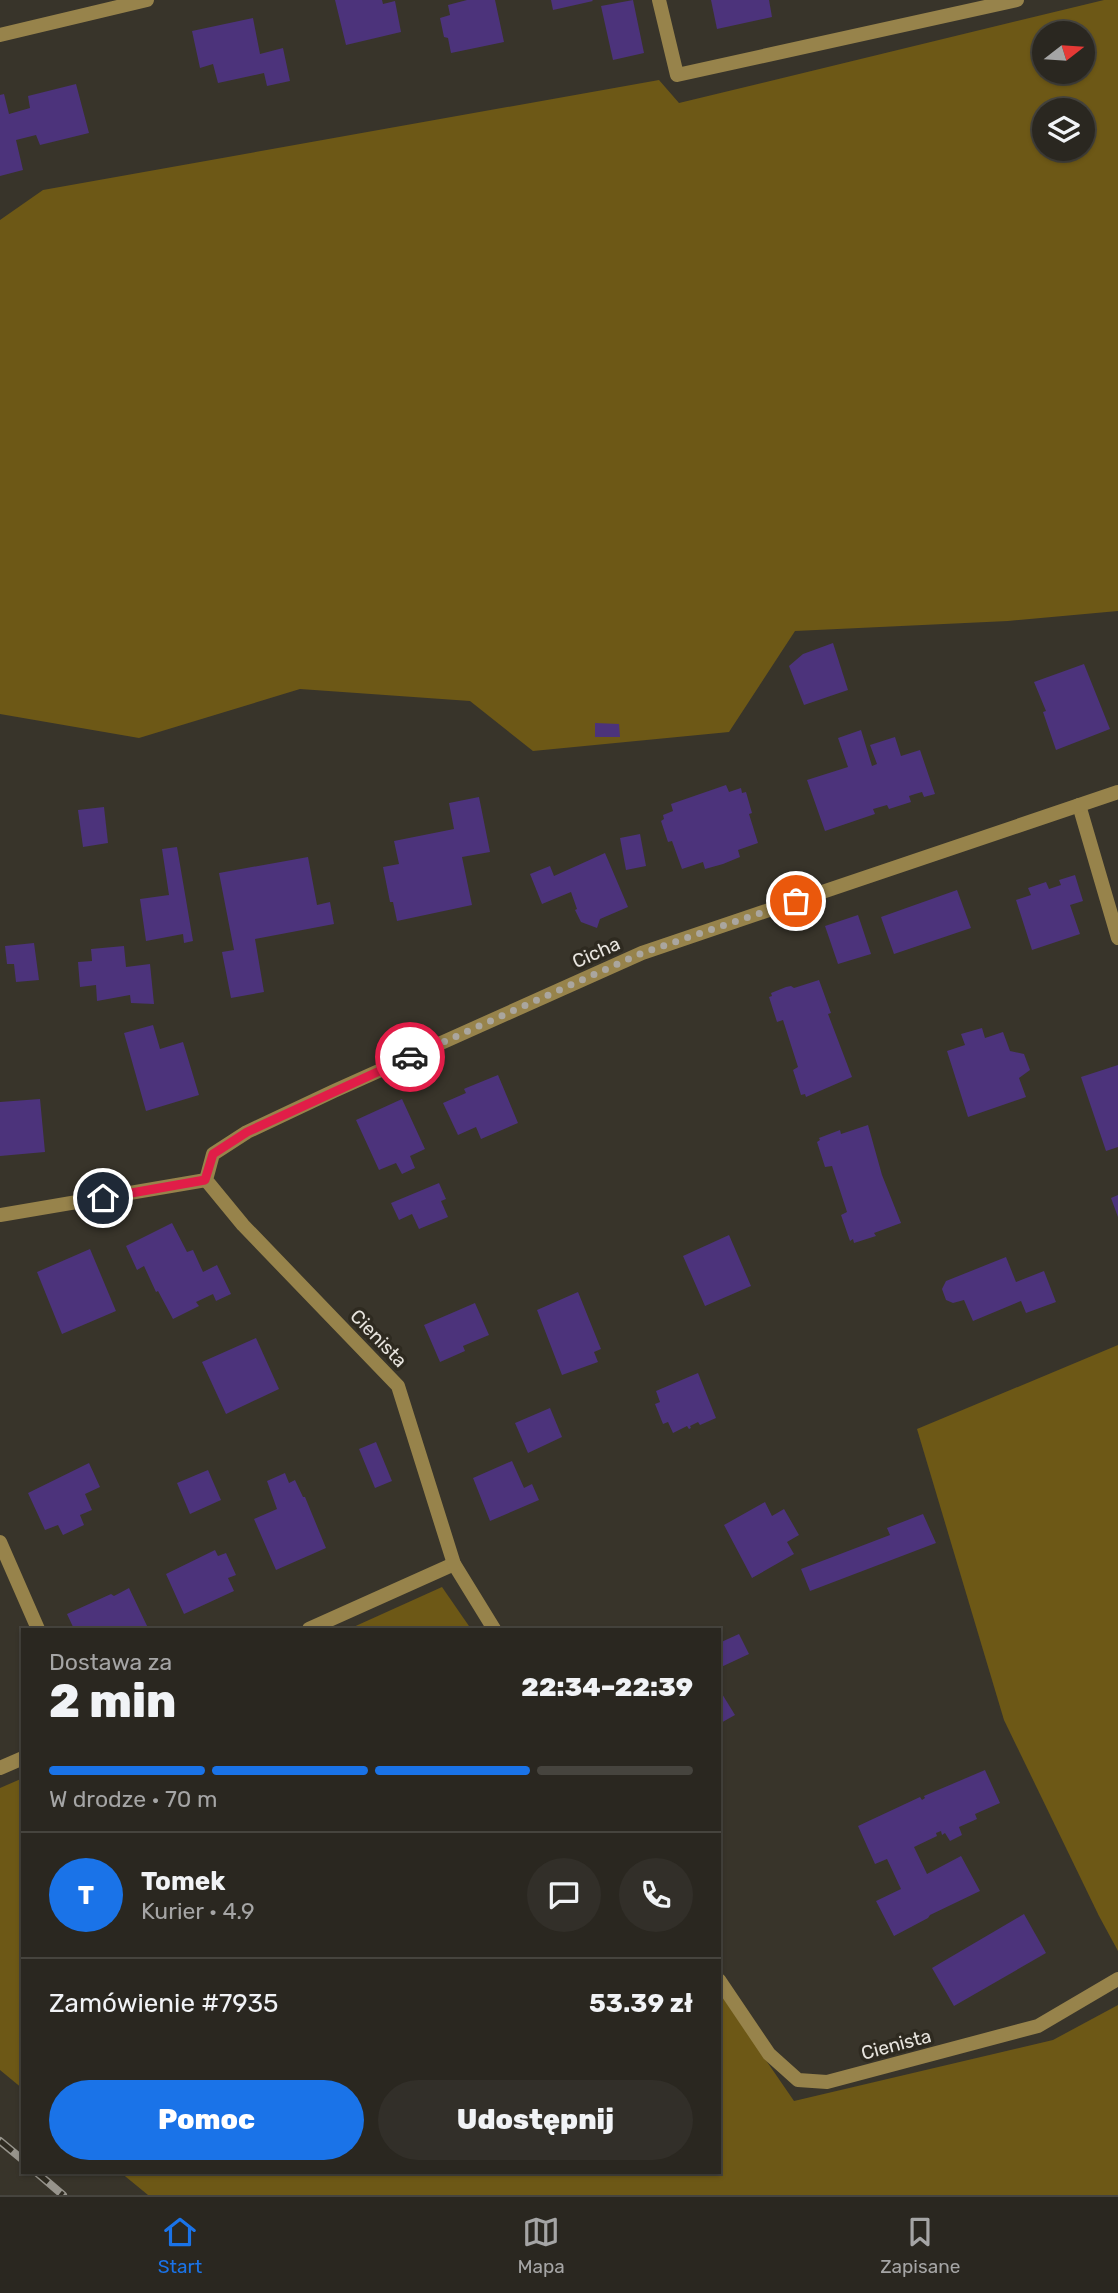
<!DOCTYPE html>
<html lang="pl">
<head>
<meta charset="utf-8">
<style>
	:root { --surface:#2a2720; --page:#322f29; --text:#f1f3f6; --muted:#a5a5a5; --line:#46443e; --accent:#1a73e8 }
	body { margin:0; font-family:Rubik,sans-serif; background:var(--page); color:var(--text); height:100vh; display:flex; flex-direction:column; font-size:26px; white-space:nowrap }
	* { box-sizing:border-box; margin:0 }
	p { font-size:23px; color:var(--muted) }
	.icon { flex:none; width:38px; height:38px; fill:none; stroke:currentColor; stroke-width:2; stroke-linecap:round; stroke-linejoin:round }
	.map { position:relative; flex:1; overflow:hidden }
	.panel { position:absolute; left:21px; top:1628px; width:700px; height:546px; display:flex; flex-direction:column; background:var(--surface); border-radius:0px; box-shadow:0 2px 5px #0004,0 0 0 2px var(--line) }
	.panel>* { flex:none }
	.needle { width:46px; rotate:73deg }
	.controls { position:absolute; left:1032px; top:21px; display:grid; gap:14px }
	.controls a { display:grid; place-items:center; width:63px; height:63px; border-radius:50%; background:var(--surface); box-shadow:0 2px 5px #0004,0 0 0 2px var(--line); font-size:35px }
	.pin { position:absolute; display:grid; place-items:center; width:60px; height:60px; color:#fff; margin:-30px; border:4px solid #fff; border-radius:50%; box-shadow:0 2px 7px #0007 }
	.courier { position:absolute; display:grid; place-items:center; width:70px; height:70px; margin:-35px; border:5px solid #e11d48; border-radius:50%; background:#fff; color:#222; box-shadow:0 2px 9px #0007 }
	.overview em { font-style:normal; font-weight:800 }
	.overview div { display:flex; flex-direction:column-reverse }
	.overview { display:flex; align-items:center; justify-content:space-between; height:119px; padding:0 28px }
	h1 { font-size:46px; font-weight:800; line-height:52px }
	.bar { display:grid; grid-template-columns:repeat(4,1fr); gap:10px 7px; align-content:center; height:84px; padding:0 28px }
	.bar i { height:9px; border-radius:5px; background:var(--line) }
	.bar .current { background:var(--accent) }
	.bar p { grid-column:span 4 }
	.line { display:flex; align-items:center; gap:18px; padding:0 28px; border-top:2px solid var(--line) }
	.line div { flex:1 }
	.round { display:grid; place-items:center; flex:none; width:74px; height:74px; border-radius:37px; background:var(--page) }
	.action { display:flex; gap:14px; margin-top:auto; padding:14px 28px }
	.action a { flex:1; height:80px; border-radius:42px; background:var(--accent); color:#fff; font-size:28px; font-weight:800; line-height:80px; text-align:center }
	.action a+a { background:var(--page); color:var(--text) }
	.tab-bar { display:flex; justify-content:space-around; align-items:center; height:98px; border-top:2px solid var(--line); background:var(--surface); font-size:19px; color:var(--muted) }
	.tab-bar a { display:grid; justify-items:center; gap:4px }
	.tab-bar .current { color:var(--accent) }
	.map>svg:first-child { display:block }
</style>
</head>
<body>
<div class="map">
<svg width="1118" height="2195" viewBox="0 0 1118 2195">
	<rect width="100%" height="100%" fill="#38342a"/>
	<!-- green -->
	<g fill="#6d5816" fill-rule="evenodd">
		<path d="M1104 0H1118V611L1008 621 795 631 729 732 533 751 470 701 300 689 139 738 0 714V220L43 190 659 80 679 103ZM1045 33H1083V72H1045ZM1045 110H1083V149H1045Z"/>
		<polygon points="1118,1345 1118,1951 1099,1916 1004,1720 917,1429"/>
		<polygon points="442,1587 471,1629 349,1629"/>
		<polygon points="23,1778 23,2089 0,2070 0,1788"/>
		<polygon points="719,1992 794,2101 1053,2040 1118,2005 1118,2195 148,2195 120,2172 719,2172"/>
	</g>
	<!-- building -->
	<g fill="#4c337b">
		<polygon points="335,0 382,0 383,4 395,1 401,32 346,45"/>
		<polygon points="467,0 495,0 504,42 451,53 448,38 444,37 440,18 450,15 448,5"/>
		<polygon points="551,0 592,0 593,1 553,10"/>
		<polygon points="633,0 644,53 613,60 601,6"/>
		<polygon points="711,0 769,0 772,17 717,29"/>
		<polygon points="253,18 260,54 283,48 290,81 267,86 264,73 218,83 213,64 200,68 192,31"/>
		<polygon points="76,84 89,133 40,145 36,135 16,140 23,170 0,176 0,95 4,94 9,114 30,108 28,96"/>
		<polygon points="833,643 848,690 804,705 789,666 803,654"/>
		<polygon points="1084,664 1110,729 1056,750 1043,712 1046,711 1034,682"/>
		<polygon points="595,723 619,724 620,737 595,737"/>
		<polygon points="861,730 872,766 877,764 870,745 895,737 901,756 920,750 935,794 924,797 922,792 915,794 909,796 911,802 889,809 887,805 873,809 875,814 825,831 807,780 848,767 838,738"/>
		<polygon points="726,785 729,792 741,788 742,793 746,792 752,813 749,814 758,843 738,850 740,857 723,864 705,869 703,862 682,869 672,841 668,842 661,821 664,819 663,815 673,811 671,804"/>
		<polygon points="479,797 490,852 462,857 472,905 397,921 393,902 390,902 383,867 399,864 394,841 454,829 449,803"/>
		<polygon points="104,807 108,843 83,847 78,810"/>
		<polygon points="640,834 646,866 626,870 620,838"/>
		<polygon points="177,847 193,941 184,943 183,934 146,941 140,899 169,895 162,849"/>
		<polygon points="605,853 628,907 600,919 597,928 581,922 575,910 577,909 571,892 542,904 530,874 550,866 554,876"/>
		<polygon points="308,857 317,905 330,902 334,924 255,939 264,992 231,998 222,952 234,950 219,873"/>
		<polygon points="1075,875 1083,901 1070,905 1080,934 1032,950 1016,900 1031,895 1028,888 1046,882 1049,889 1061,885 1059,880"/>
		<polygon points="957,890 971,928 894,954 881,917"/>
		<polygon points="858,915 871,954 838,964 825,926"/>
		<polygon points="34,943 39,980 16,982 14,964 7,964 5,946"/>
		<polygon points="124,946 126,967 150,964 154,1004 131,1003 130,995 97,1001 96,985 80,987 78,962 92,961 91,949"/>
		<polygon points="819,980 831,1013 828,1014 852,1077 806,1097 805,1094 801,1095 793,1070 798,1067 783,1020 777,1022 769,997 772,996 771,993 786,987 791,986 794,988"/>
		<polygon points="153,1025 160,1049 183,1042 199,1095 146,1111 124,1033"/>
		<polygon points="982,1028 985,1038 1003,1032 1010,1051 1024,1054 1030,1070 1019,1078 1026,1097 968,1117 947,1051 965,1045 961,1034"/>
		<polygon points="1118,1065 1118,1147 1106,1151 1081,1077"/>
		<polygon points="498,1075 518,1123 481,1139 476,1127 458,1135 443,1103 466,1093 464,1089 466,1088"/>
		<polygon points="40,1099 45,1152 0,1156 0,1102"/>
		<polygon points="402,1099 425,1149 410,1156 415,1168 402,1174 396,1163 379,1170 356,1120"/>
		<polygon points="868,1125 882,1175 901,1223 874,1233 876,1236 854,1243 853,1239 850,1241 841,1215 847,1212 832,1166 825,1167 817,1142 820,1140 819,1138 840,1130 841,1134"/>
		<polygon points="439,1183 446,1199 441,1201 448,1217 419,1229 412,1214 399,1220 391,1203"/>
		<polygon points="1118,1195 1118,1217 1111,1198"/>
		<polygon points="172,1223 187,1252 193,1250 203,1272 217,1265 231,1294 216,1301 213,1294 196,1302 199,1306 173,1319 158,1291 156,1292 144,1266 137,1270 126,1246"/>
		<polygon points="729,1235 751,1286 705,1306 683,1256"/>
		<polygon points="90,1249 116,1311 62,1334 37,1272"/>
		<polygon points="1006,1257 1016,1282 1044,1271 1056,1302 1026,1313 1021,1301 973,1321 964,1300 953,1303 946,1300 942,1289 946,1281"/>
		<polygon points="578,1292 601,1349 594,1352 598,1362 562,1375 537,1310"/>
		<polygon points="475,1303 489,1335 463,1346 465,1351 440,1362 424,1325"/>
		<polygon points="256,1338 279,1389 226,1414 202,1362"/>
		<polygon points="698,1373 716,1418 700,1425 698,1422 690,1426 691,1428 689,1429 687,1426 673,1433 668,1422 663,1424 655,1404 660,1402 656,1391"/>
		<polygon points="550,1408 562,1437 528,1453 515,1423"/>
		<polygon points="376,1442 392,1481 375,1488 359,1449"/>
		<polygon points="512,1461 524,1488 532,1484 539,1500 490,1521 473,1478"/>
		<polygon points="89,1463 100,1487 85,1494 92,1510 80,1515 84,1525 63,1535 58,1525 45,1530 28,1493"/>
		<polygon points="208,1470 221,1500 190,1514 177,1483"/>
		<polygon points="285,1473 289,1483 295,1480 303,1497 305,1497 326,1548 276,1570 254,1519 277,1509 267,1481"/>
		<polygon points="765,1502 772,1516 784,1509 799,1535 787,1542 794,1554 752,1578 724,1525"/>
		<polygon points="923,1514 936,1543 810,1591 801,1569 890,1535 887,1528"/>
		<polygon points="215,1550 218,1556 226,1553 236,1575 228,1578 234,1591 184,1614 166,1574"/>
		<polygon points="129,1588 148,1628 74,1629 67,1614 111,1594 114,1596"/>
		<polygon points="739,1634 749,1654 719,1668 719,1643"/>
		<polygon points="719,1689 735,1715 719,1724"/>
		<polygon points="985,1770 1000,1803 975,1814 977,1819 959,1827 962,1835 950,1841 945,1833 942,1835 941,1831 936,1833 937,1836 914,1847 927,1874 961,1856 980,1891 930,1915 928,1918 894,1936 876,1901 901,1889 887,1859 875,1864 858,1826 920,1797 922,1800 925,1798 924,1796"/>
		<polygon points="1024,1914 1046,1953 954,2006 932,1968"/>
	</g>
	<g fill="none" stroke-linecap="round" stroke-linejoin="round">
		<!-- lane -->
		<g stroke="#97834b" stroke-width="14">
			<polyline points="0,1215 206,1180"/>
			<polyline points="0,1542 38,1629"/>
		</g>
		<!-- street -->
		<g stroke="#97834b" stroke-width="14">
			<polyline points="659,0 677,75 1017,0"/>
			<polyline points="0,35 147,0"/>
			<polyline points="1079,805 1118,938"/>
			<polyline points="309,1629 454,1564"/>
			<polyline points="494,1629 454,1564 398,1386 243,1225 206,1180 213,1154 247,1132 334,1091 642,953 1118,792"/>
			<polyline points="0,1768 23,1758"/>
			<polyline points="719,1980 769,2054 798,2080 827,2082 1038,2026 1118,1979"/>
		</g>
		<defs>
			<g id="rail">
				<polyline points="0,2141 23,2160"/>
				<polyline points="36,2172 63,2195"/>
			</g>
		</defs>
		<!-- rail casing -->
		<use href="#rail" stroke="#97948c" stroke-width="8"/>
		<!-- rail -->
		<use href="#rail" stroke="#2e2a20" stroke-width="5" stroke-dasharray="16" stroke-linecap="butt"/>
	</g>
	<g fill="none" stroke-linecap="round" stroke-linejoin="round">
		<!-- done -->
		<polyline stroke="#aaa69f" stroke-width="7" stroke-dasharray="0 12.6" points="410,1057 642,953 796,901"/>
		<!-- route -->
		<polyline stroke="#e11d48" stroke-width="9" points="103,1198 205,1180 213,1154 247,1132 410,1057"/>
	</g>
	<g text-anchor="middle" stroke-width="7" stroke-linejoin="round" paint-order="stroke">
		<!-- street labels -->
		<g font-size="19" fill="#e7e4de" stroke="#2e2a20">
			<text transform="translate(596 952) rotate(-24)" y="7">Cicha</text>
			<text transform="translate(379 1338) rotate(46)" y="7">Cienista</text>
			<text transform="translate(896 2044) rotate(-15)" y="7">Cienista</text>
		</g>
	</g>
</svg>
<div class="controls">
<a><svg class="needle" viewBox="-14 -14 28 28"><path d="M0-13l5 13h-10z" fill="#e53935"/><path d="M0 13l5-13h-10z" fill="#a5a5a5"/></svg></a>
<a><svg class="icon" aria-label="layers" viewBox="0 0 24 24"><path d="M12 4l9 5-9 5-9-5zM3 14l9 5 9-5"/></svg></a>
</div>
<div class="pin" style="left:796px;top:901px;background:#ea580c"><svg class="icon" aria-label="bag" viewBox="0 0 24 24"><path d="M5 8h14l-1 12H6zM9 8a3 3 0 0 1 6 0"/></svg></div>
<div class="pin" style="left:103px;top:1198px;background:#1f2937"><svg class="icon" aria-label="home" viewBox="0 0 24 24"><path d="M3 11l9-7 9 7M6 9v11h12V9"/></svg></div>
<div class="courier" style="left:410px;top:1057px"><svg class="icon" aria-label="car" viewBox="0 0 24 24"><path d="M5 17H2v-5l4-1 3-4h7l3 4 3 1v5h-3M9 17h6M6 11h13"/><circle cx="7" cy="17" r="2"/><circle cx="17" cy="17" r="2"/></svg></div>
<section class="panel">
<div class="overview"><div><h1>2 min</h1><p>Dostawa za</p></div><em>22:34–22:39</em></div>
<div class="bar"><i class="current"></i><i class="current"></i><i class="current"></i><i></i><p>W drodze · 70 m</p></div>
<div class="line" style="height:126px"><b class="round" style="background:var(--accent);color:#fff">T</b><div><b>Tomek</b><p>Kurier · 4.9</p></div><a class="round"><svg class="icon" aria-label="chat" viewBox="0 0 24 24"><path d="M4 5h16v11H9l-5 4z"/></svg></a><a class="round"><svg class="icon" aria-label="phone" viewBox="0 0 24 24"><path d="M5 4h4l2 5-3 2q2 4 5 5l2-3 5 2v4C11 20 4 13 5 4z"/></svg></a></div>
<div class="line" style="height:91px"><div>Zamówienie #7935</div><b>53.39 zł</b></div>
<div class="action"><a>Pomoc</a><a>Udostępnij</a></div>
</section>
</div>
<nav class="tab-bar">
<a class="current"><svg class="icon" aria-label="home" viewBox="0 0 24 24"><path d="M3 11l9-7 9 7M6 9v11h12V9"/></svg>Start</a>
<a><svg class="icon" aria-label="map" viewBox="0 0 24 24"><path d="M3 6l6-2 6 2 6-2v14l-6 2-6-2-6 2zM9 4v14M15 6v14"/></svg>Mapa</a>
<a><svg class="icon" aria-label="saved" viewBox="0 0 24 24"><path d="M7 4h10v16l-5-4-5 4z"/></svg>Zapisane</a>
</nav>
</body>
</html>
